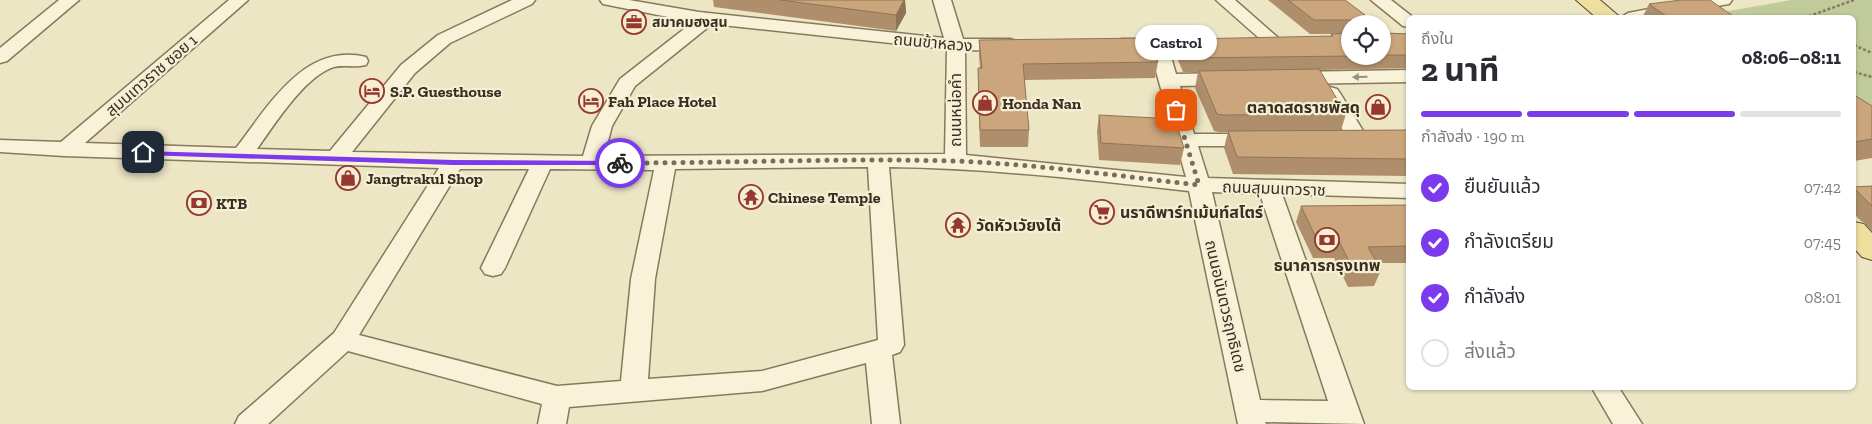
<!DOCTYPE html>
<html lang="th">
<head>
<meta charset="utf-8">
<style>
	:root { --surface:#fff; --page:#f2f2f3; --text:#2b2b33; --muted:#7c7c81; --line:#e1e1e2; --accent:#7c3aed }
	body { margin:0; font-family:"Zilla Slab","Noto Sans Thai",serif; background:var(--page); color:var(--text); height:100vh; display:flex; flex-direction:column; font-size:19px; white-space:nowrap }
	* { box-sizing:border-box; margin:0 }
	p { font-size:16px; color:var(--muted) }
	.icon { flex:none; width:28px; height:28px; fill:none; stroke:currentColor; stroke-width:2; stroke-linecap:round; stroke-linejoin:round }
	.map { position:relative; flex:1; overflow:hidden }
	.side { position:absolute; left:1406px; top:15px; width:450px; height:375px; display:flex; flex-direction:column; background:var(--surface); border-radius:8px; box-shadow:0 1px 4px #0004 }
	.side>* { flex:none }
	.buttons { position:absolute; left:1341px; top:15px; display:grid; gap:10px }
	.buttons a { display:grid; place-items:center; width:50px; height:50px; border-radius:50%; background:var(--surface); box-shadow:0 1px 4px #0004; font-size:25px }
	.pin { position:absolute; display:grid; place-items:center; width:42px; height:42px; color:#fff; margin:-21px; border-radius:10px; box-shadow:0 2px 8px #0006 }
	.courier { position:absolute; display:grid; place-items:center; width:50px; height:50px; margin:-25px; border:4px solid #7c3aed; border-radius:50%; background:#fff; color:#222; box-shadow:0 1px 6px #0007 }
	.bubble { position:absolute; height:35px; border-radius:18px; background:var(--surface); box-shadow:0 1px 4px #0004; font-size:16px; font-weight:700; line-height:35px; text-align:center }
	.head em { font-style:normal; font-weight:700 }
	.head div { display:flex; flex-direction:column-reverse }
	.head { display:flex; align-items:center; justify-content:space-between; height:85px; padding:0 15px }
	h1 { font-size:32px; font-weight:700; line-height:38px }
	.bar { display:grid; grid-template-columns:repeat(4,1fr); gap:8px 5px; align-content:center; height:60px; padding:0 15px }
	.bar i { height:6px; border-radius:4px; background:var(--line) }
	.bar .selected { background:var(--accent) }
	.bar p { grid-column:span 4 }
	ol { padding:0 15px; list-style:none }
	li { display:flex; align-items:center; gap:15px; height:55px }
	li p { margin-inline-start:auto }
	li .icon { padding:5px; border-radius:50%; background:var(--accent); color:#fff; stroke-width:4 }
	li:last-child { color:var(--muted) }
	li i { width:28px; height:28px; border:2px solid var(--line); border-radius:50% }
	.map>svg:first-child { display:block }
</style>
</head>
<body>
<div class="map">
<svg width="1872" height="424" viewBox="0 0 1872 424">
	<rect width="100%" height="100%" fill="#ede6c5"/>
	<!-- green -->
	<polygon fill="#c0cb99" points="1791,0 1872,0 1872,125 1854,125 1854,18 1695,17"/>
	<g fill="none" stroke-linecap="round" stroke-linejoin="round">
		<defs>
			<g id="minor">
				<polygon points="59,0 79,0 7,61 0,63 0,48"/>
				<path d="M229 0H248L85 143 236 148C268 107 304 42 366 57L368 61 366 65C354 68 341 64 331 68 303 79 274 125 257 149L330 151 401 65 438 35 512 0H535L532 4 450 43 415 73 352 152 583 156 592 126 620 79 693 22 603 4 600 0H629L699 12 944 38 933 0H951L963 39H1010L1016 41 1019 45 1016 49 1010 51 965 50 966 155 1186 177 1150 50 1116 49 1113 45 1116 41 1122 39 1216 40 1219 44 1216 48 1210 49 1169 50 1176 74 1228 73 1235 75 1238 79 1235 83 1228 85 1180 86 1194 134H1257L1264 136 1267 140 1264 144 1257 146H1198L1208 178 1409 184V198L1282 194 1364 424 1265 422 1266 424H1238L1189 191C1089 180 990 168 889 167L904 345 900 352 892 355 900 424H872L866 363 762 391 569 407 566 424H538L542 404 348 351 268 424H235L239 416 334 333 439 168 64 156 0 152V140L61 142ZM712 24 947 49 945 154 604 156 612 126 635 86ZM868 167 878 340 762 371 648 379 655 279 675 169ZM460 169H529L481 268 485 274 493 276 501 274 505 268 550 169 654 170 631 279 621 381 557 386 359 335ZM1212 192 1260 194 1328 401 1260 400Z"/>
				<polygon points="1216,0 1235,0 1283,42 1280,46 1268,46"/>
				<polygon points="1371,0 1391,0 1414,18 1409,18 1409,27 1403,26"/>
				<polygon points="1696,0 1732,0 1729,4 1723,5 1658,18 1620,18 1628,13"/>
				<polygon points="1409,70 1409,82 1295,84 1288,82 1285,78 1288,74 1295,72"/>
				<polygon points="1330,87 1337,89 1340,93 1368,139 1365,143 1358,145 1351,143 1348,139 1320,93 1323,89"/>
				<polygon points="1592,388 1619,388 1642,424 1613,424"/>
			</g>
			<g id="major">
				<polygon points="1576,0 1600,0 1621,18 1597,18"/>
				<polygon points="1854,222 1864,224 1872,233 1872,260 1862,257 1854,248"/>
			</g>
		</defs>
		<!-- minor casing -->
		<use href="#minor" stroke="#88785c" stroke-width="3"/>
		<!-- major casing -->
		<use href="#major" stroke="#564630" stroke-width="2"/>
		<!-- path -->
		<g stroke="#88785c" stroke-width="2.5" stroke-dasharray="3 2" stroke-linecap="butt">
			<polyline points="1804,18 1854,0"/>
			<polyline points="1854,45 1872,53"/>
			<polyline points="1854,72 1872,77"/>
		</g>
		<!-- minor -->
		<use href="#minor" fill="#f8f2d9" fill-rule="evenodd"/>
		<!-- major -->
		<use href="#major" fill="#efdf9e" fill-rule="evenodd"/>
	</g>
	<!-- wall -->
	<g fill="#af8f6b">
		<polygon points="713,0 905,0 906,13 896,31 714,7"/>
		<polygon points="1268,0 1345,0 1377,24 1350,24 1350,56 1382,56 1382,28 1385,33 1409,34 1409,68 1319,70 1346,114 1341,130 1409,130 1409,176 1233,174 1224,148 1228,132 1219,132 1214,131 1195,88 1198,72 1183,72 1177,58 1179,45 1331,36 1331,34 1341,34 1310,34"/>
		<polygon points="1649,4 1736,18 1642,18"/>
		<polygon points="979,40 1158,62 1155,78 1024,80 1029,130 1028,147 980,147 978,84 978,68 980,68 979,56"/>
		<polygon points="1854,95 1872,106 1872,158 1854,161"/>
		<polygon points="1099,115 1184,148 1180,165 1099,160 1097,131"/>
		<polygon points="1872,186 1872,232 1865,223 1861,221 1854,214 1854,187"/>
		<polygon points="1409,205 1409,263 1377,263 1381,270 1374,286 1348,287 1334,258 1313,258 1296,222 1301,206"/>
	</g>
	<!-- shaded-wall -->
	<polygon fill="#8e7457" points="904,0 905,0 906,13 896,31 896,15"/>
	<!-- building -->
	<g fill="#cba67c" stroke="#8e7457">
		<polygon points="780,0 904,0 896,15"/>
		<polygon points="1288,0 1345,0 1377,24 1355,24 1355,20 1314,20"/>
		<polygon points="1681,0 1710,0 1736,18 1669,18 1649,4"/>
		<polygon points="1382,28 1384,29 1385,33 1409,34 1409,55 1382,55"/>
		<polygon points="1350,33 1350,56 1185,58 1179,45 1188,39 1333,36 1331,34"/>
		<polygon points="1150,38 1158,62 1023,64 1029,130 980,130 978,68 982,68 979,40"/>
		<polygon points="1319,69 1346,114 1223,115 1217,114 1199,71"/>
		<polygon points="1854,95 1872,106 1872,139 1854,142"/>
		<polygon points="1099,115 1175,119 1184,148 1101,143"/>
		<polygon points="1409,130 1409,159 1237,157 1228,131"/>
		<polygon points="1872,186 1872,206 1854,188 1854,187"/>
		<polygon points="1409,205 1409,246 1368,247 1381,270 1354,271 1339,241 1318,242 1301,206"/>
	</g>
	<!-- one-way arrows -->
	<defs><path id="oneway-solid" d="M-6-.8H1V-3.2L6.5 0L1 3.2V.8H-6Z" transform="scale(1.25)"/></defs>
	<use fill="#98907c" href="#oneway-solid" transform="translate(1360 77) rotate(179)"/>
	<!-- route -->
	<polygon fill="#7c3aed" points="140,151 453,160 620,161 623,163 620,165 453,165 143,155 140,154"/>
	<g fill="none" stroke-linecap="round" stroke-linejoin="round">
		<!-- done -->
		<path stroke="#786e59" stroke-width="5" stroke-dasharray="0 9" d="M620 163C731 163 842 158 954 161 1036 164 1118 176 1199 185L1176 110"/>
	</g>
	<!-- icons -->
	<defs>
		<symbol id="office-ring" viewBox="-11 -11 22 22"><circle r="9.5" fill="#f5efd5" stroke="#96382d" stroke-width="1.5"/><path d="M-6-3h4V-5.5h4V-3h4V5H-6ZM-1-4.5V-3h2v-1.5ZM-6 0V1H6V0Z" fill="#96382d"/></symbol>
		<symbol id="hotel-ring" viewBox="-11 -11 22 22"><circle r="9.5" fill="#f5efd5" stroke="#96382d" stroke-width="1.5"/><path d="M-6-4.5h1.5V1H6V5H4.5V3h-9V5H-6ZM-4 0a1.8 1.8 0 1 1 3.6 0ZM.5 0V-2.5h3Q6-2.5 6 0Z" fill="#96382d"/></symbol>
		<symbol id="shop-ring" viewBox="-11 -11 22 22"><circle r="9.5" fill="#f5efd5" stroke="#96382d" stroke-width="1.5"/><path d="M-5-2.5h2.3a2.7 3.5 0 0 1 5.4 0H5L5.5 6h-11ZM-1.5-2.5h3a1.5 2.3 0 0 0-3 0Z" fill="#96382d"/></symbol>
		<symbol id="temple-ring" viewBox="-11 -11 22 22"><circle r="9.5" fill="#f5efd5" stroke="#96382d" stroke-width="1.5"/><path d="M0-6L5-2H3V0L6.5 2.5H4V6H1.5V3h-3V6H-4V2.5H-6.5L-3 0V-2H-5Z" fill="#96382d"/></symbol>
		<symbol id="bank-ring" viewBox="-11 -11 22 22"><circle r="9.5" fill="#f5efd5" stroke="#96382d" stroke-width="1.5"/><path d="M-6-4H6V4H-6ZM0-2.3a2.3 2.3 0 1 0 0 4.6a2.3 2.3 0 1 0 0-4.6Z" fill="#96382d"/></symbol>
		<symbol id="supermarket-ring" viewBox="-11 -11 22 22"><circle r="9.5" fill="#f5efd5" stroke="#96382d" stroke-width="1.5"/><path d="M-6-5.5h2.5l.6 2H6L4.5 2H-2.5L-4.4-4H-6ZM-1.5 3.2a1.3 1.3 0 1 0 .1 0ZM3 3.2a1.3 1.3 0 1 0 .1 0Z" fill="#96382d"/></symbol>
	</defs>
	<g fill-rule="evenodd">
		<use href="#office-ring" x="620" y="8" width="28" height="28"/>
		<use href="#hotel-ring" x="358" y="77" width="28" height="28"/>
		<use href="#hotel-ring" x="577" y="87" width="28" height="28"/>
		<use href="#shop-ring" x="971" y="89" width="28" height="28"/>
		<use href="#shop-ring" x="1364" y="93" width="28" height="28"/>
		<use href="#shop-ring" x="334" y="164" width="28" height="28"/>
		<use href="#temple-ring" x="737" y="183" width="28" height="28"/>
		<use href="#bank-ring" x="185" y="189" width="28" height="28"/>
		<use href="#supermarket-ring" x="1088" y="198" width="28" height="28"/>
		<use href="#temple-ring" x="944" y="211" width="28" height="28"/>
		<use href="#bank-ring" x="1313" y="226" width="28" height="28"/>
	</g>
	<g text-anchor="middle" stroke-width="4.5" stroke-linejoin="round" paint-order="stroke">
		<!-- far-poi labels -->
		<g font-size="14" font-weight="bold" fill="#392e1f" stroke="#f5efd5" text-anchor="start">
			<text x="652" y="27">สมาคมฮงสุน</text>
		</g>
		<!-- street labels -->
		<g font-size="16" fill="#392e1f" stroke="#f5efd5">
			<text transform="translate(933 42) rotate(5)" y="6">ถนนข้าหลวง</text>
			<text transform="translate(151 75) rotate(-41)" y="6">สุมนเทวราช ซอย 1</text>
			<text transform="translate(955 110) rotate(-90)" y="6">ถนนหน่อคำ</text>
			<text transform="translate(1274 188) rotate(2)" y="6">ถนนสุมนเทวราช</text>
			<text transform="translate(1226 306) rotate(77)" y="6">ถนนอนันตวรฤทธิเดช</text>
		</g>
		<!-- poi labels -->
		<g font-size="16" font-weight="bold" fill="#392e1f" stroke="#f5efd5" text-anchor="start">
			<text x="390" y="97">S.P. Guesthouse</text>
			<text x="608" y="107">Fah Place Hotel</text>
			<text x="1002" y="109">Honda Nan</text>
			<text x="1360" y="113" text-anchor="end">ตลาดสดราชพัสดุ</text>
			<text x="366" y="184">Jangtrakul Shop</text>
			<text x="768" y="203">Chinese Temple</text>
			<text x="216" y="209">KTB</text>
			<text x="1120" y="218">นราดีพาร์ทเม้นท์สโตร์</text>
			<text x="976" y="231">วัดหัวเวัยงไต้</text>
			<text x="1327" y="271" text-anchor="middle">ธนาคารกรุงเทพ</text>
		</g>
	</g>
</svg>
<div class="buttons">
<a><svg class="icon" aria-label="locate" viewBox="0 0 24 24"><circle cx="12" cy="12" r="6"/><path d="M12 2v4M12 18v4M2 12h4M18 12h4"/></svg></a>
</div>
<div class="pin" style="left:1176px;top:110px;background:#ea580c"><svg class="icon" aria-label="bag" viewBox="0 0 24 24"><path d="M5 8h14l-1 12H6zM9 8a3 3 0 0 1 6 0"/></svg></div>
<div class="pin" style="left:143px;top:152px;background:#1f2937"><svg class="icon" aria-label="home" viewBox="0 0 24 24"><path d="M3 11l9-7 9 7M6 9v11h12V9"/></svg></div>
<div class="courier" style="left:620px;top:163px"><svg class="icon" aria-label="bike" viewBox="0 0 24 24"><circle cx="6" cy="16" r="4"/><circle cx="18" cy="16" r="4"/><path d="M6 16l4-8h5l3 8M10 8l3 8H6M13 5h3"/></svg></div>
<div class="bubble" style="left:1135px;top:25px;width:82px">Castrol</div>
<section class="side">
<div class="head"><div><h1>2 นาที</h1><p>ถึงใน</p></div><em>08:06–08:11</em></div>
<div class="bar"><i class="selected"></i><i class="selected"></i><i class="selected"></i><i></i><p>กำลังส่ง · 190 m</p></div>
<ol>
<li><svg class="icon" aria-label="check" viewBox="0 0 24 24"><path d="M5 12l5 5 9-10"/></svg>ยืนยันแล้ว<p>07:42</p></li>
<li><svg class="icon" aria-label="check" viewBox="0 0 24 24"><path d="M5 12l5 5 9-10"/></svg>กำลังเตรียม<p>07:45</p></li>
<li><svg class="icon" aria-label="check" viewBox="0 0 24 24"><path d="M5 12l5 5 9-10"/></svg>กำลังส่ง<p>08:01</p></li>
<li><i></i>ส่งแล้ว</li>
</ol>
</section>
</div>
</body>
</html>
